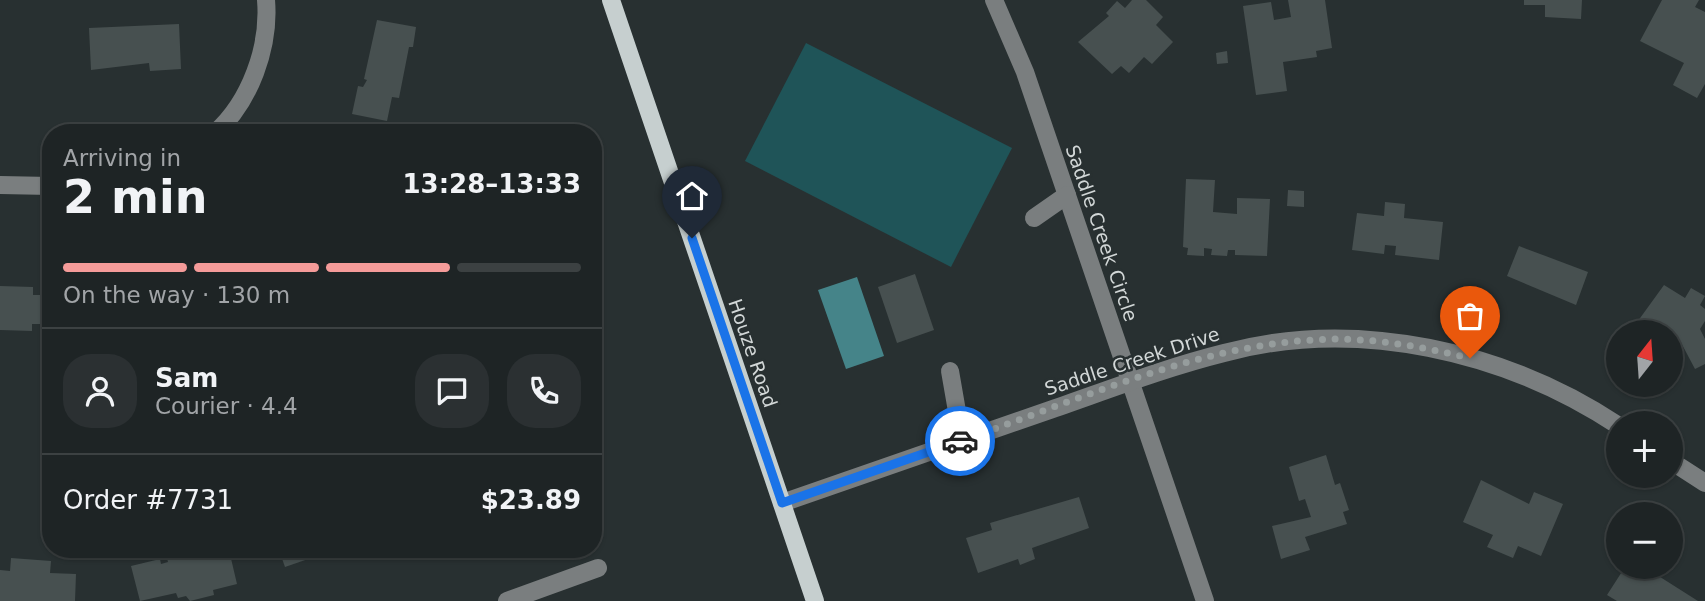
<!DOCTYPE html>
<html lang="en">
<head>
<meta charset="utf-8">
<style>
	:root { --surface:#1e2425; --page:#2b3032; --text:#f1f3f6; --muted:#a1a4a7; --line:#3c4142; --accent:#f59b99 }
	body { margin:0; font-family:"DejaVu Sans",sans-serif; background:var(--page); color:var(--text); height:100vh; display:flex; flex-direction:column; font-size:26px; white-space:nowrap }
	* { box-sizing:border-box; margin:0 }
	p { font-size:23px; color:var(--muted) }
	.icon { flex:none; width:38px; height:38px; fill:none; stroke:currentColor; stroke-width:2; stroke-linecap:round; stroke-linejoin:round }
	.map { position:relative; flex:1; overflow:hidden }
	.drawer { position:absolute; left:42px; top:124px; width:560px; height:434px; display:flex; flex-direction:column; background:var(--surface); border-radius:28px; box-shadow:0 2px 5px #0004,0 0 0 2px var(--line) }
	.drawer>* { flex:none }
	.needle { width:46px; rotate:17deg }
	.fabs { position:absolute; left:1606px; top:320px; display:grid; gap:14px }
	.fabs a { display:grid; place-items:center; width:77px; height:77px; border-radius:50%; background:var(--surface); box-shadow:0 2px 5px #0004,0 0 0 2px var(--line); font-size:35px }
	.pin { position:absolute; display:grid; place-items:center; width:60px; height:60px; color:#fff; margin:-72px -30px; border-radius:50% 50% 50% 0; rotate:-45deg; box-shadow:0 0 7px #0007 }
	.pin .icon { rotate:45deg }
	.courier { position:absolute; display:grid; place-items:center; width:70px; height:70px; margin:-35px; border:5px solid #1a73e8; border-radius:50%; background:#fff; color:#222; box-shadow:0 2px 9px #0007 }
	.headline em { font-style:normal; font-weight:700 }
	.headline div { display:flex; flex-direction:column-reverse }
	.headline { display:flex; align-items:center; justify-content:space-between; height:119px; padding:0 21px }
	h1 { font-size:46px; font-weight:700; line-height:52px }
	.bar { display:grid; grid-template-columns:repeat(4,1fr); gap:10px 7px; align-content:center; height:84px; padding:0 21px }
	.bar i { height:9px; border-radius:5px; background:var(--line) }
	.bar .current { background:var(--accent) }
	.bar p { grid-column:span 4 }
	.line { display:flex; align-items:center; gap:18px; padding:0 21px; border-top:2px solid var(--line) }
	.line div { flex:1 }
	.round { display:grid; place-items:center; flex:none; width:74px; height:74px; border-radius:28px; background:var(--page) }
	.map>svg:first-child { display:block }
</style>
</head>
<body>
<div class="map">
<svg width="1705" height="601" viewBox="0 0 1705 601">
	<rect width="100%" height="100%" fill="#283031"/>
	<!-- green -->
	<polygon fill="#1f5458" points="806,43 1012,148 951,267 745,161"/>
	<!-- water -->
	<polygon fill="#458489" points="857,277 884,356 846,369 818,290"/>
	<!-- building -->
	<g fill="#475050">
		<polygon points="1132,0 1146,0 1163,17 1156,25 1173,42 1152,64 1144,57 1129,73 1121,66 1112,74 1078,42 1109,16 1106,13 1117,1 1125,8"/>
		<polygon points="1288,0 1325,0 1332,48 1316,51 1317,57 1283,62 1287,91 1256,95 1243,6 1271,2 1274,20 1291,17"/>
		<polygon points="1524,0 1582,0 1581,19 1545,17 1545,5 1524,5"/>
		<polygon points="1662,0 1699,0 1695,7 1705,12 1705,84 1697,98 1673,85 1684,63 1640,41"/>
		<polygon points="377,20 416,27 413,47 409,47 399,98 392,97 387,121 352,114 358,86 363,87 367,80 364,79"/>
		<polygon points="179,24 181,69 150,71 149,63 91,70 89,28"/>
		<polygon points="1227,51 1228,63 1217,64 1216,53"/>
		<polygon points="1186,179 1215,180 1213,212 1237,214 1237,198 1270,199 1267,256 1235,255 1235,250 1228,250 1227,256 1211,255 1212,249 1204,248 1204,256 1187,255 1188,248 1183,247"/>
		<polygon points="1288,190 1304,191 1304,207 1287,206"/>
		<polygon points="1385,202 1405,204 1404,218 1443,222 1439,260 1395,255 1396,246 1385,245 1384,254 1352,250 1357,213 1384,216"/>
		<polygon points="1519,246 1588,272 1576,305 1507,276"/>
		<polygon points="915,274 934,330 897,343 878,287"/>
		<polygon points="42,285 51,285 51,324 32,324 32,331 0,330 0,286 33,287 33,295 42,295"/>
		<polygon points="1664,285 1685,298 1691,288 1705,296 1700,305 1705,309 1705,321 1700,329 1705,339 1705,364 1695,369 1678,337 1675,342 1671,340 1671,332 1630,332"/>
		<polygon points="594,362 604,400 594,404 602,423 593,426"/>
		<polygon points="1326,455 1335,485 1340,483 1349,510 1343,512 1347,524 1305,537 1310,550 1281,559 1272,526 1311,517 1305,499 1299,501 1289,467"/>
		<polygon points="1481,480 1529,504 1534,492 1563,504 1541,556 1518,546 1513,558 1487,547 1493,535 1463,522"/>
		<polygon points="1079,497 1089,528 1032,548 1035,559 1020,565 1018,559 978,573 966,538 992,530 990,523"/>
		<polygon points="165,550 187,550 189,556 229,550 237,584 213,590 214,595 190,601 186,596 178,598 176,593 140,601 131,566 160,559 161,564 168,562"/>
		<polygon points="279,550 311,550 314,557 285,567"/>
		<polygon points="11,558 51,561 50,573 76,574 75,601 0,601 0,570 10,571"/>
		<polygon points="1625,567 1652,567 1660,572 1657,575 1698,601 1617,601 1607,595"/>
	</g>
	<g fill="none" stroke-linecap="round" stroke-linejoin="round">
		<!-- minor -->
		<g stroke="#7a7e7f" stroke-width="18">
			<polyline points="994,0 1025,72 1205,601"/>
			<path d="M215 133C250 102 270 47 266 0"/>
			<polyline points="0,185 51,186"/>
			<polyline points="1034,218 1067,195"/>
			<polyline points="950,371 962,440"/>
			<polyline points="1671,461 1705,483"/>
			<path d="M782 503C870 472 959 442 1047 411 1105 391 1164 368 1224 353 1357 317 1506 351 1619 426"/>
			<polyline points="507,601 598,568"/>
		</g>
		<!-- major -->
		<polyline stroke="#c6cfcf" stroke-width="18" points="611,0 815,601"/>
	</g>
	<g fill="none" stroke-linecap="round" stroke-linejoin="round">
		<!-- done -->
		<path stroke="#969d9d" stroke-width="7" stroke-dasharray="0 12.6" d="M960 441C1071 403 1193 347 1312 340 1366 336 1417 346 1470 358"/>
		<!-- route -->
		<polyline stroke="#1a73e8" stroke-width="9" points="692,238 782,503 960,441"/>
	</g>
	<g text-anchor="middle" stroke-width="5" stroke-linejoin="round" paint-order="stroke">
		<!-- street labels -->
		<g font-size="19" fill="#d2d7d7" stroke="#283031">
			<text transform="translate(1102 233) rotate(71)" y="7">Saddle Creek Circle</text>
			<text transform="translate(753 353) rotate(71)" y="7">Houze Road</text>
			<text transform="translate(1132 361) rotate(-18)" y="7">Saddle Creek Drive</text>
		</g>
	</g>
</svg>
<div class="fabs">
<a><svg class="needle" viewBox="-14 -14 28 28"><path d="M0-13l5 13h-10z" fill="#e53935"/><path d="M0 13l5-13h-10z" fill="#a1a4a7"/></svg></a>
<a>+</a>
<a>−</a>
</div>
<div class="pin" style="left:1470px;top:358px;background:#ea580c"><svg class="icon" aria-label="bag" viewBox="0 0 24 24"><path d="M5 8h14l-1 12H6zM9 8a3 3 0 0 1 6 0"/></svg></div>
<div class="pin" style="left:692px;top:238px;background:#1f2937"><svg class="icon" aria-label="home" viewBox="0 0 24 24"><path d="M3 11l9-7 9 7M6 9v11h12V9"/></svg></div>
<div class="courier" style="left:960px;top:441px"><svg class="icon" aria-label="car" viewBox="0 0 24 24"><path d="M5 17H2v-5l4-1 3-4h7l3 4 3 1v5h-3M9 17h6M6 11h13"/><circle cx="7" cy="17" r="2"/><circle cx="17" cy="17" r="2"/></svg></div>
<section class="drawer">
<div class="headline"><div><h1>2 min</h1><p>Arriving in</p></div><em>13:28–13:33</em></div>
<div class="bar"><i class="current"></i><i class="current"></i><i class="current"></i><i></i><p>On the way · 130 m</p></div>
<div class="line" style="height:126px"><a class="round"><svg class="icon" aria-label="person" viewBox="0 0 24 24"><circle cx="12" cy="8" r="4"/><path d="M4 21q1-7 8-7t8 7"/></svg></a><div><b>Sam</b><p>Courier · 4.4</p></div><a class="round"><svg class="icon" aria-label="chat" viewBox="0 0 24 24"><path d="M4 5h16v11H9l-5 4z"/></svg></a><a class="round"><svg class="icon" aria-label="phone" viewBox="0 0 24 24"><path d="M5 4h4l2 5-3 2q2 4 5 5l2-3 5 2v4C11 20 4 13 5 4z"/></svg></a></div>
<div class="line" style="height:91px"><div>Order #7731</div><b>$23.89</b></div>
</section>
</div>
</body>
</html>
